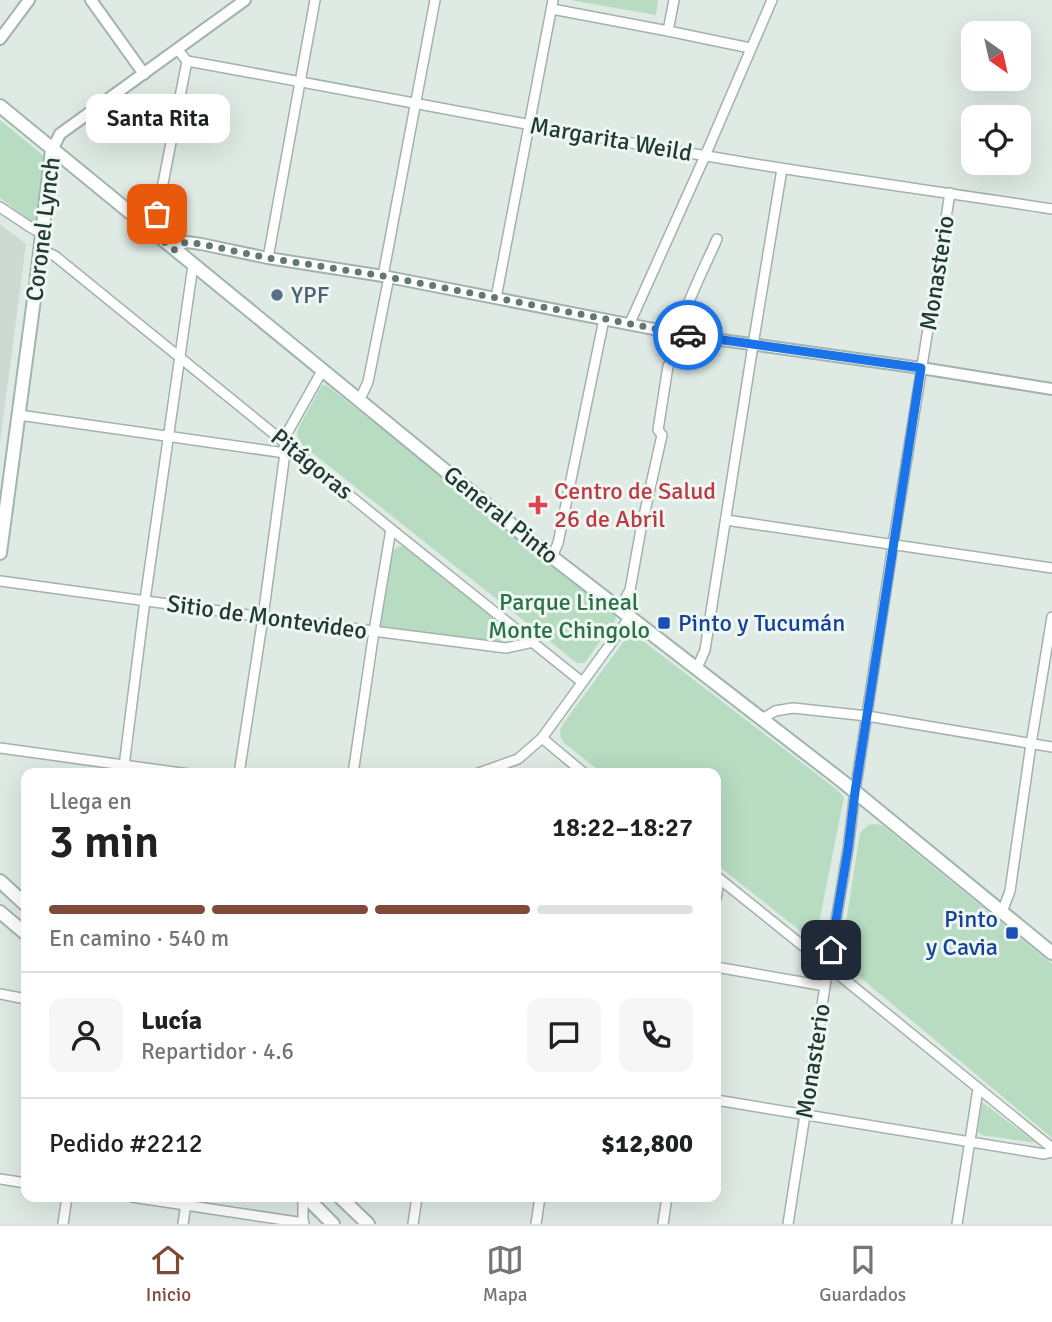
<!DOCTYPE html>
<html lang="es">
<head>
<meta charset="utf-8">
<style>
	:root { --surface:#fff; --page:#f6f6f6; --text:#202124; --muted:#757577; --line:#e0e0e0; --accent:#7f4a3a }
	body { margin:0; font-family:Signika,sans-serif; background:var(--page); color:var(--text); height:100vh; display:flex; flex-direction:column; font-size:26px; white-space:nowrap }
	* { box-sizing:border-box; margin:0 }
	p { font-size:23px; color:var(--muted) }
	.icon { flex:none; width:38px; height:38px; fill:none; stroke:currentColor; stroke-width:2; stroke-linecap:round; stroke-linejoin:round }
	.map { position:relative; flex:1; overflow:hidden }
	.panel { position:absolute; left:21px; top:768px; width:700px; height:434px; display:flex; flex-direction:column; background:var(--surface); border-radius:14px; box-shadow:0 7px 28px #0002 }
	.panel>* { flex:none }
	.needle { width:46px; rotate:146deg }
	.tools { position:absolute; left:961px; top:21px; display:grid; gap:14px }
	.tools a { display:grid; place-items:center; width:70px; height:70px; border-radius:14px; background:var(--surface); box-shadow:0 7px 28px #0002; font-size:35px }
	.pin { position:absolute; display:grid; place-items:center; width:60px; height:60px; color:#fff; margin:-30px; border-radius:14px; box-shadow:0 4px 10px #0006 }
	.courier { position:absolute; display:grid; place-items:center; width:70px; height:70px; margin:-35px; border:5px solid #1a73e8; border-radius:50%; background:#fff; color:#222; box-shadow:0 2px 9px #0007 }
	.bubble { position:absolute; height:49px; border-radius:14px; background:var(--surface); box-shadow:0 7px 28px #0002; font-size:23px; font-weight:600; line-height:49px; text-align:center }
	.overview em { font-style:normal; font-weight:600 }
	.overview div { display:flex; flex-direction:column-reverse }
	.overview { display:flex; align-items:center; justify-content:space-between; height:119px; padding:0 28px }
	h1 { font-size:46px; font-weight:600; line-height:52px }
	.bar { display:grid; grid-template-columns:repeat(4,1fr); gap:10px 7px; align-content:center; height:84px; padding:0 28px }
	.bar i { height:9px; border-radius:5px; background:var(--line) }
	.bar .on { background:var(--accent) }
	.bar p { grid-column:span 4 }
	.line { display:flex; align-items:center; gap:18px; padding:0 28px; border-top:2px solid var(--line) }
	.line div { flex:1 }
	.round { display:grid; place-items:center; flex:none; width:74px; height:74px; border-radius:14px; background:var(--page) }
	.tabs { display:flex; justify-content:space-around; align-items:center; height:98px; border-top:2px solid var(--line); background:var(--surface); font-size:19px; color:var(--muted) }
	.tabs a { display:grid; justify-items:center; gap:4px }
	.tabs .on { color:var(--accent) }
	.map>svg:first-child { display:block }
</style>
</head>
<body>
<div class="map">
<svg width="1052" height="1224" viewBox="0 0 1052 1224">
	<rect width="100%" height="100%" fill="#dfeae5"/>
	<!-- built -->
	<polygon fill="#cddad4" points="0,224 26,244 0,443"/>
	<!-- green -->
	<g fill="#b7dcc1">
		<polygon points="570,0 658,0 656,15"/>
		<polygon points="0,120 44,156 45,164 37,218 35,221 31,221 0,198"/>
		<polygon points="322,385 326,385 613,612 616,616 615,621 586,661 584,663 577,663 300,443 297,434 299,427"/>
		<path d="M401 546 408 548 506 628C507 635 506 639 500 643L381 626 391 554 396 548Z"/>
		<path d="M634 634 836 789 844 797 819 923 808 937 716 864V774L602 773 564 743C559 735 559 732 563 724L624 641 629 636Z"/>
		<polygon points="874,824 882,825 1052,964 1052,1138 849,968 845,962 842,948 860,833 868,825"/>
		<polygon points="982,1102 1036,1143 982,1135 978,1132"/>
	</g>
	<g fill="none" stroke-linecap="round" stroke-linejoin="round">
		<defs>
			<g id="minor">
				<polyline points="552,9 668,31 750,48"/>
				<polyline points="668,31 674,0"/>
				<path d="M178 50 187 61C360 92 533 127 707 156 822 176 937 191 1052 209"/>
				<polyline points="0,207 30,227 41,233"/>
				<polyline points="149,229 155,221 157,214 187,61"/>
				<polyline points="40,249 55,256 391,529 582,682"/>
				<polyline points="268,258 315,0"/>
				<polyline points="383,276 435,0"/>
				<polyline points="496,298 553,0"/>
				<polyline points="629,325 705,156 772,0"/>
				<polyline points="359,401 368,382 389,277"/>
				<polyline points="19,415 285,453"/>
				<polyline points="726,520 1052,568"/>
				<polyline points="552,557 558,543 604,319"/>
				<polyline points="0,581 263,617 506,648 533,642"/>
				<path d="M620 608 630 590 641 529 662 435 658 430 668 366C682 349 677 334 684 315 693 289 706 264 717 239"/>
				<polyline points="697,668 705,650 753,345 782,169"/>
				<polyline points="762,719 775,711 793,708 867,716 1052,747"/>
				<polyline points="542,738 585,774"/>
				<polyline points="0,748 189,774"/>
				<polyline points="123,774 145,600 193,265"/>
				<polyline points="239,774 263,617 285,453 284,441 286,435 322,371"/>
				<polyline points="353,774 374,631 391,529"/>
				<polyline points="476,774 518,759 542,738 630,617"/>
				<polyline points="716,876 828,966 1052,1148"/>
				<polyline points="716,899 719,879"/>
				<polyline points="1002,912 1010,891 1031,744 1052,617"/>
				<polyline points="716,967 825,986"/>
				<polyline points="0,994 26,999"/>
				<polyline points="716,1100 1044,1154 1052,1152"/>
				<polyline points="0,1179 26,1183"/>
				<polyline points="132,1197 304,1223"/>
				<polyline points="63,1224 67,1197"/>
				<polyline points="183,1224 187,1197"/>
				<polyline points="303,1224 303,1197"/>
				<polyline points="413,1224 417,1197"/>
				<polyline points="536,1224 540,1197"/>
				<polyline points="663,1224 667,1197"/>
				<polyline points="788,1224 825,986 848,849 855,792 893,545 950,193"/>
				<polyline points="957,1224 978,1089"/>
			</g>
			<g id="tertiary">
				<polyline points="91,0 144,74"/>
				<polyline points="0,39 29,0"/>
				<polyline points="52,150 60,134 245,0"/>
				<polyline points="174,249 181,244 187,242 201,244 268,258 383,276 679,334 921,368 1052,389"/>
			</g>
			<g id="secondary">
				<polyline points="0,106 525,536 842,781 1052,953"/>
				<polyline points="0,553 37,277 52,150"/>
				<polyline points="0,881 26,905"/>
				<polyline points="0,912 26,934"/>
				<polyline points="306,1197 333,1224"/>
				<polyline points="340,1197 368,1224"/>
			</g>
		</defs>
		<!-- minor casing -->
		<use href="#minor" stroke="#a2b2ac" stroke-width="12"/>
		<!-- tertiary casing -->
		<use href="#tertiary" stroke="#a2b2ac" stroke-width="14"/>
		<!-- secondary casing -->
		<use href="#secondary" stroke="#9eb6ad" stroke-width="16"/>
		<!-- minor -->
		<use href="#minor" stroke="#fff" stroke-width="9"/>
		<!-- tertiary -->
		<use href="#tertiary" stroke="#fff" stroke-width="10"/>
		<!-- secondary -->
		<use href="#secondary" stroke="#fff" stroke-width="12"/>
	</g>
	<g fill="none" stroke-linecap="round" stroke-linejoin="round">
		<!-- done -->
		<polyline stroke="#637871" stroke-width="7" stroke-dasharray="0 12.6" points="157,214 155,221 149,229 174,250 181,244 187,242 201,244 268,258 383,276 688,335"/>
		<!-- route -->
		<polyline stroke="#1a73e8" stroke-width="9" points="688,335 921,368 855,792 848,849 831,950"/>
	</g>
	<!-- markers -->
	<circle fill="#5c6f8a" stroke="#eff7f3" stroke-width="2.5" cx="277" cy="295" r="7"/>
	<path fill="#e0444e" stroke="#eff7f3" stroke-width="2.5" d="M534.5 494.5h7v7h7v7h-7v7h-7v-7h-7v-7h7z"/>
	<g fill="#1a4fb4" stroke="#eff7f3" stroke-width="2.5">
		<rect x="657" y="616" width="14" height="14" rx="3.5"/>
		<rect x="1005" y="926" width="14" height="14" rx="3.5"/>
	</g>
	<g text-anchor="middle" stroke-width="6" stroke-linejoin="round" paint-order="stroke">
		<!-- street labels -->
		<g font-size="24" fill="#203a33" stroke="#eff7f3">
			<text transform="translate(611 139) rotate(10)" y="8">Margarita Weild</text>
			<text transform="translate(43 229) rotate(-83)" y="8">Coronel Lynch</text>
			<text transform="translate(937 273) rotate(-81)" y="8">Monasterio</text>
			<text transform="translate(312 464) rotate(39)" y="8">Pitágoras</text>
			<text transform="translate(501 515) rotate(39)" y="8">General Pinto</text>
			<text transform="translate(267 617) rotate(8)" y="8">Sitio de Montevideo</text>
			<text transform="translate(813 1061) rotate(-81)" y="8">Monasterio</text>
		</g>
		<!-- service labels -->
		<g font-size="24" fill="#4e5e75" stroke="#eff7f3" text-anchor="start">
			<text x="291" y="303">YPF</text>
		</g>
		<!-- health labels -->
		<g font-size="24" fill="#be3a42" stroke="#eff7f3" text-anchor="start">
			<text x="554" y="499">Centro de Salud<tspan x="554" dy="28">26 de Abril</tspan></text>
		</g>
		<!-- park labels -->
		<g font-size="24" fill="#2a7146" stroke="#eff7f3">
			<text x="569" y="610">Parque Lineal<tspan x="569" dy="28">Monte Chingolo</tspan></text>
		</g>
		<!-- transit labels -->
		<g font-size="24" fill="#164399" stroke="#eff7f3" text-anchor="start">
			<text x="678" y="631">Pinto y Tucumán</text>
			<text x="998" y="927" text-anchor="end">Pinto<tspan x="998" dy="28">y Cavia</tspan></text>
		</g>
	</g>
</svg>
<div class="tools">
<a><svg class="needle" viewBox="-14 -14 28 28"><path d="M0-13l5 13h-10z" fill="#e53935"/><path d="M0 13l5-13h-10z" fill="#757577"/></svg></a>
<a><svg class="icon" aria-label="locate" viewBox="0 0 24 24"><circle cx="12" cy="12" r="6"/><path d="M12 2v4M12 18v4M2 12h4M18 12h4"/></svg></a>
</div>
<div class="pin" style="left:157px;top:214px;background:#ea580c"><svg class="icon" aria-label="bag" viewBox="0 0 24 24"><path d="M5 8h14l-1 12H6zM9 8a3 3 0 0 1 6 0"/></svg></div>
<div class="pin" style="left:831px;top:950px;background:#1f2937"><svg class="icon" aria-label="home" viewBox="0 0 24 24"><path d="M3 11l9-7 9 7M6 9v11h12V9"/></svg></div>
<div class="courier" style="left:688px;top:335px"><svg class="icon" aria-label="car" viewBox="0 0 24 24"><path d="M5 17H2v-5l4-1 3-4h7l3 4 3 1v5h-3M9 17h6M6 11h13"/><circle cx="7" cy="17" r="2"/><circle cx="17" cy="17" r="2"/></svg></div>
<div class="bubble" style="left:86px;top:94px;width:144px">Santa Rita</div>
<section class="panel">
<div class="overview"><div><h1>3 min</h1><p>Llega en</p></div><em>18:22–18:27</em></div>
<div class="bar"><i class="on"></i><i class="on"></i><i class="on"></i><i></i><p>En camino · 540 m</p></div>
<div class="line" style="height:126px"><a class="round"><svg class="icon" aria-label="person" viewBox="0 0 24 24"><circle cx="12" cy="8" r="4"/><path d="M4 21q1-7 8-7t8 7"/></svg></a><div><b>Lucía</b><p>Repartidor · 4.6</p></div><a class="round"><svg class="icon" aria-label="chat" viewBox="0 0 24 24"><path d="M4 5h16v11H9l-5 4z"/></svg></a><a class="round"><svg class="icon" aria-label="phone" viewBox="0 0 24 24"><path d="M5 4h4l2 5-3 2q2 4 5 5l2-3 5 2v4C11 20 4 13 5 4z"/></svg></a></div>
<div class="line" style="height:91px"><div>Pedido #2212</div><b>$12,800</b></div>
</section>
</div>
<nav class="tabs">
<a class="on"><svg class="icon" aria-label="home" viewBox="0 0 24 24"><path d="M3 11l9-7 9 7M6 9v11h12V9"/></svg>Inicio</a>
<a><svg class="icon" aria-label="map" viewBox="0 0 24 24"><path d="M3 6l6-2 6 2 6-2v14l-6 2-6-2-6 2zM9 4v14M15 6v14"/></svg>Mapa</a>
<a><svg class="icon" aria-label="saved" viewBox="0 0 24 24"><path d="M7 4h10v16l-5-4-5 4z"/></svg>Guardados</a>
</nav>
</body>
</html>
